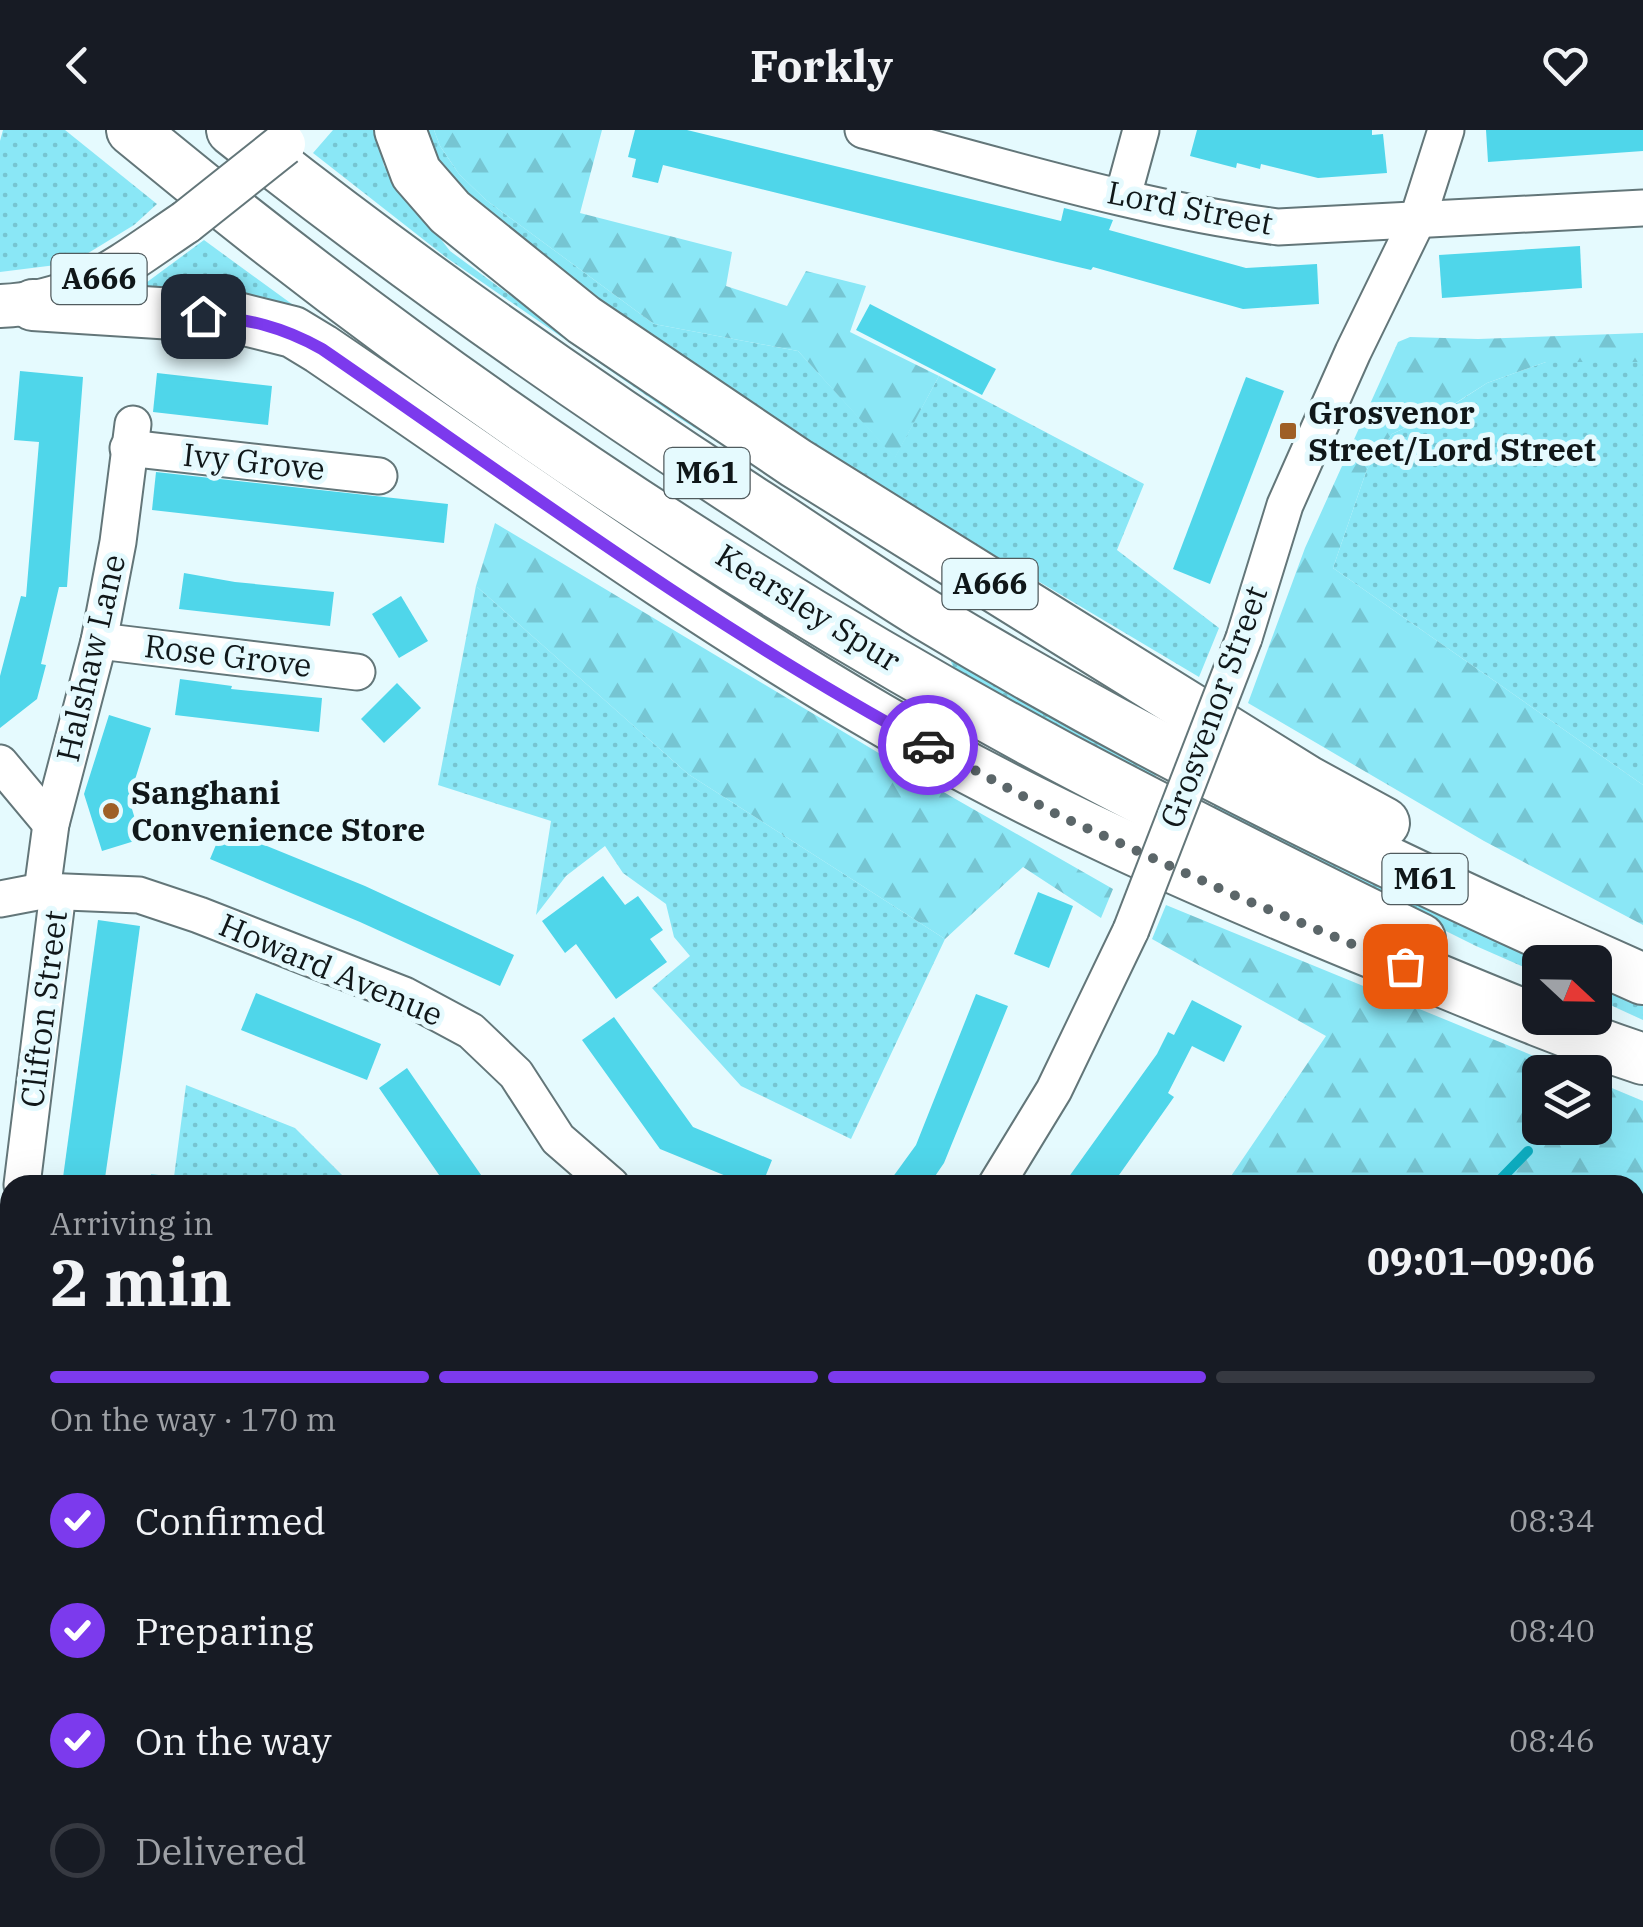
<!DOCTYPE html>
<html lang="en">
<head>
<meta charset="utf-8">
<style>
	:root { --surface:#171b24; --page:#242831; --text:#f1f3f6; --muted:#9ea1a6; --line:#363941; --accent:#7c3aed }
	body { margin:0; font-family:"IBM Plex Serif",serif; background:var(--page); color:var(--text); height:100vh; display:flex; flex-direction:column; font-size:38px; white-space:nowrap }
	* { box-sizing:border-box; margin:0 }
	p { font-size:32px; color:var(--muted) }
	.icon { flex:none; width:55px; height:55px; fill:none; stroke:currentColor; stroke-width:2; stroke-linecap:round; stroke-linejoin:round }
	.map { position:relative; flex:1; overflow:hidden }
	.details { position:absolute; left:0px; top:1045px; width:1645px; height:752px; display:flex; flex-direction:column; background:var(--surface); border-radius:30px 30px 0 0; box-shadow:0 10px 40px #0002 }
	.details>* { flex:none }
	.needle { width:65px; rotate:112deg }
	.buttons { position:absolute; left:1522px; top:815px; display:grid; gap:20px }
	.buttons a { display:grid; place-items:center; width:90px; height:90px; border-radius:15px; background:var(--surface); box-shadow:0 10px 40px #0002; font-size:50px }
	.pin { position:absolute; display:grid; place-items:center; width:85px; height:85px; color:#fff; margin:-42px; border-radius:20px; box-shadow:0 5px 15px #0006 }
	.courier { position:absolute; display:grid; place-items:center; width:100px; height:100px; margin:-50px; border:8px solid #7c3aed; border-radius:50%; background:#fff; color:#222; box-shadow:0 2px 12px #0007 }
	.head em { font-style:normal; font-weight:800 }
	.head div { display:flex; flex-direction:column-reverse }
	.head { display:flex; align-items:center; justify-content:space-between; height:170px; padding:0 50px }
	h1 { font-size:65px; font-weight:800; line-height:75px }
	.bar { display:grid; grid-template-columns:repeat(4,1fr); gap:15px 10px; align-content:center; height:120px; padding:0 50px }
	.bar i { height:12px; border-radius:8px; background:var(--line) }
	.bar .selected { background:var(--accent) }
	.bar p { grid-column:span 4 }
	ol { padding:0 50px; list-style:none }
	li { display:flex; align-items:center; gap:30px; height:110px }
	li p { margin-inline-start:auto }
	li .icon { padding:10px; border-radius:50%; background:var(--accent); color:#fff; stroke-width:4 }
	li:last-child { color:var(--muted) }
	li i { width:55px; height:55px; border:5px solid var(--line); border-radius:50% }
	header { display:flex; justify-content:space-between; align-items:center; height:130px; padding:0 50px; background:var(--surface); font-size:45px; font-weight:800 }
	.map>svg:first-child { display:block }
</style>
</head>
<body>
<header><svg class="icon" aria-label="back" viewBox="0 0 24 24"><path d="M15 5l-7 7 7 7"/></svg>Forkly<svg class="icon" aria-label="heart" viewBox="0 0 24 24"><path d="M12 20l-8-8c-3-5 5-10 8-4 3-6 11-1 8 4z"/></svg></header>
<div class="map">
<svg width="1643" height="1797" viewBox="0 0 1643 1797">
	<defs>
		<pattern id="grass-dots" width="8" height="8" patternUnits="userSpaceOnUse" patternTransform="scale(2.5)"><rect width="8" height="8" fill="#8ae7f6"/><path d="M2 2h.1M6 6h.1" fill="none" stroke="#76c5d2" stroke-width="1.8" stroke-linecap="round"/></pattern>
		<pattern id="forest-firs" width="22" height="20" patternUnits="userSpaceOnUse" patternTransform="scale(2.5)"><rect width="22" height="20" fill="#8ae7f6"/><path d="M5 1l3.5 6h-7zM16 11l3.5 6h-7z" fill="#76c5d2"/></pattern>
	</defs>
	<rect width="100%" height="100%" fill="#e5fafe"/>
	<!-- grass -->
	<g fill="url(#grass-dots)">
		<polygon points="3,0 65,0 157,74 134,95 72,133 0,142 0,11"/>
		<polygon points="333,0 377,0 384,36 450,121 580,217 1178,590 1055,524 1005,487 833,385 679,288 447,128 313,23"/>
		<polygon points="413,0 434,0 440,16 459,44 486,70 654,194 798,221 895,327 939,246 1144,354 1117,420 1219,498 1199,547 875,354 645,204 450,63"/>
		<path d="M204 110C339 209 474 306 613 399 735 481 862 554 989 628L1007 622 1137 690 1133 702C946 611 768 506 593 394 527 351 464 305 400 259 374 241 348 217 319 203 264 174 197 169 135 167V161Z"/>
		<polygon points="1546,232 1643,232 1643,655 1333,438 1367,339 1392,304 1450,277 1487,253"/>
		<polygon points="476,456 688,644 945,809 851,1009 741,956 652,858 690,826 674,807 666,774 623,743 605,716 566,746 536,785 551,691 438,655"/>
		<polygon points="967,528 1159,636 1154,651 956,545 950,529"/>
		<polygon points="1217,669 1556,832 1540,832 1540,844 1476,816 1211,684"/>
		<polygon points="1595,850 1643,872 1643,890 1595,868"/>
		<polygon points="186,955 295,998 352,1055 149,1055 151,1044 174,1047"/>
	</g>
	<!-- forest -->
	<g fill="url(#forest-firs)">
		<polygon points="434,0 602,0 580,83 732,122 726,156 787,176 806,141 866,156 850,202 939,246 895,328 798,221 654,194 486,70 459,44 440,16"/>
		<polygon points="1643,203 1643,232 1546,232 1487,253 1454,274 1392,304 1367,339 1333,438 1643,655 1643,795 1484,711 1248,573 1305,418 1398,212 1410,207 1478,209"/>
		<polygon points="495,393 952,667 1113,759 1101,788 1023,737 945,809 688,644 476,456"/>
		<polygon points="1166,775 1573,942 1540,942 1540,998 1595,998 1595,951 1643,971 1643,1669 1635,1665 1635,1055 1225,1055 1326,906 1152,809"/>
		<polygon points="625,1788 1343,1788 1326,1797 623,1797"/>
	</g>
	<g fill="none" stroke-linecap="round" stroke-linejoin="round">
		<!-- stream -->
		<g stroke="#0eb0c4" stroke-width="10">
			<polyline points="1495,1055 1528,1021"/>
			<polyline points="1023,1797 1031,1788"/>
		</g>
	</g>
	<!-- building -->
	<g fill="#4fd6ea">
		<polygon points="635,0 687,0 1061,91 1064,78 1113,90 1109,100 1246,138 1317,134 1319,174 1243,179 1093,137 1091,140 1057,132 663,35 658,53 632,47 636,29 628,27"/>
		<polygon points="1197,0 1372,0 1372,5 1383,4 1387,43 1318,48 1261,34 1260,39 1237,33 1236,38 1190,26"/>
		<polygon points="1486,0 1643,0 1643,21 1488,32"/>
		<polygon points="1580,116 1582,158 1442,168 1439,125"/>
		<polygon points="870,174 996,239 982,265 856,200"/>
		<polygon points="20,241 83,247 67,457 59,457 41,534 46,535 37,569 0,598 0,546 21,466 26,467 39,312 14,310"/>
		<polygon points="157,243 272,256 268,295 153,282"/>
		<polygon points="1246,247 1284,261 1210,454 1173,439"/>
		<polygon points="156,342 448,374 444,413 152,380"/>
		<polygon points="184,443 235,452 334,462 330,496 179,479"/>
		<polygon points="401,466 428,511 399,528 372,484"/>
		<polygon points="180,549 232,556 231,559 322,568 319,602 175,585"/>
		<polygon points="397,553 421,578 384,613 361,589"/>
		<polygon points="109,585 151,598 129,669 141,709 102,721 84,664"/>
		<polygon points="223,698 365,756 514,825 500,856 360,792 210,729"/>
		<polygon points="603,746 625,775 638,766 663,800 650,809 667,832 616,869 576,814 565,823 542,791"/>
		<polygon points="1038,762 1073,776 1049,838 1014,824"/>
		<polygon points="98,790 140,796 122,930 104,1055 62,1055"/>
		<polygon points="256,863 381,914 367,950 241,900"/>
		<polygon points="976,864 1008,876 944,1033 929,1055 887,1055 916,1015"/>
		<polygon points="1192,870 1242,896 1224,932 1192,916 1168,963 1174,967 1112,1055 1063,1055 1157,924 1168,902 1174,905"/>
		<polygon points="614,887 693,997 772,1030 762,1055 748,1055 660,1019 582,910"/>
		<polygon points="407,938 429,970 488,1055 446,1055 379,958"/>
	</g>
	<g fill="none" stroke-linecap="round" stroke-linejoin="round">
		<defs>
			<g id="minor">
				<path d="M863 0C1000 35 1138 79 1278 97L1643 78"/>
				<polyline points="1123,66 1141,0"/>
				<polyline points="128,318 379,346"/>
				<polyline points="1244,508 1285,375 1353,222 1417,91 1446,0"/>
				<polyline points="99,511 357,542"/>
				<polyline points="0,633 51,694"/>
				<polyline points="42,761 51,694 99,511 118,412 133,294"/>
				<polyline points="0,769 42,761 139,765 199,785 404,865 471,901 516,944 558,1009 611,1055"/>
				<polyline points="22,1055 58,762"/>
				<polyline points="996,1055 1054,960 1131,800"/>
				<polyline points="0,1227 10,1147"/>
				<polyline points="0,1664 10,1669"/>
				<polyline points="418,1797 421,1788"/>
			</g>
			<path id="major" d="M0 176C79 173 123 134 186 92"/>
			<g id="highway">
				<path d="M132 0C420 239 735 452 1065 629 1182 691 1301 751 1420 809"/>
				<path d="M232 0C402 135 577 258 759 376 814 412 869 450 926 485 1155 623 1398 741 1643 849"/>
				<polyline points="400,0 416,43 450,82 584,190 796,333 1307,651 1384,693"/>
				<path d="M33 175 237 188 293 202 321 219C505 344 685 475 877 587 1031 678 1196 750 1361 818 1455 856 1547 897 1643 929"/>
			</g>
		</defs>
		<!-- minor casing -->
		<use href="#minor" stroke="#637679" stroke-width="39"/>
		<!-- major casing -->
		<use href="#major" stroke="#637679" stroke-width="46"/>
		<!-- highway casing -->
		<use href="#highway" stroke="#637679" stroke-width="54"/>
		<!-- minor -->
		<use href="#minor" stroke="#fff" stroke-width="35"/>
		<!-- major -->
		<use href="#major" stroke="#fff" stroke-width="42"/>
		<!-- highway -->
		<use href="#highway" stroke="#fff" stroke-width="50"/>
		<defs>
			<polyline id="minor-bridge" points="1131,800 1244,508"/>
			<polyline id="major-bridge" points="186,92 284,14"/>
		</defs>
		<!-- minor-bridge casing -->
		<use href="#minor-bridge" stroke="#637679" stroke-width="39" stroke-linecap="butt"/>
		<!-- major-bridge casing -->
		<use href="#major-bridge" stroke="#637679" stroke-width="46" stroke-linecap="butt"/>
		<!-- minor-bridge -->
		<use href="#minor-bridge" stroke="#fff" stroke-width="35"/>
		<!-- major-bridge -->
		<use href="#major-bridge" stroke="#fff" stroke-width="42"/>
	</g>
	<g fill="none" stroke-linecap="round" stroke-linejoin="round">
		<!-- done -->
		<polyline stroke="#5b6669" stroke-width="10" stroke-dasharray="0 18" points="928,615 1058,685 1236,766 1405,836"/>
		<!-- route -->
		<path stroke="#7c3aed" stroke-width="12" d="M203 186C247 188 283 197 322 219 520 355 716 501 928 615"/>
	</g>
	<!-- markers -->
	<g fill="#9e5f26" stroke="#e5fafe" stroke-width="4">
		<rect x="1278" y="291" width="20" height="20" rx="5"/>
		<circle cx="111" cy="681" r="10"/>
	</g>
	<g text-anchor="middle" stroke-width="10" stroke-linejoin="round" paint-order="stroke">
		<!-- shield labels -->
		<g fill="#e5fafe" stroke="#505b5e" stroke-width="2.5">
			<rect x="51.5" y="124" width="95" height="50" rx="8"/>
			<rect x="664.5" y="318" width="85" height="50" rx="8"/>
			<rect x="942.5" y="429" width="95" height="50" rx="8"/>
			<rect x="1382.5" y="724" width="85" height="50" rx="8"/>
		</g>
		<g font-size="30" font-weight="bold" fill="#101719">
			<text x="99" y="159">A666</text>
			<text x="707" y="353">M61</text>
			<text x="990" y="464">A666</text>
			<text x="1425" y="759">M61</text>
		</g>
		<!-- street labels -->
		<g font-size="32" fill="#101719" stroke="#e5fafe">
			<text transform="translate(1190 78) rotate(11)" y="11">Lord Street</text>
			<text transform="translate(254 332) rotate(6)" y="11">Ivy Grove</text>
			<text transform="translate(808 478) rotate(32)" y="11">Kearsley Spur</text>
			<text transform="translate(228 526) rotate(7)" y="11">Rose Grove</text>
			<text transform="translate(91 528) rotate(-77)" y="11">Halshaw Lane</text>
			<text transform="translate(1214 577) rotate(-70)" y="11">Grosvenor Street</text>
			<text transform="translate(331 840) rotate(23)" y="11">Howard Avenue</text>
			<text transform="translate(44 879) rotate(-83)" y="11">Clifton Street</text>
		</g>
		<!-- poi labels -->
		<g font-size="32" font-weight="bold" fill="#101719" stroke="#e5fafe" text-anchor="start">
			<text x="1308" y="294">Grosvenor<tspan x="1308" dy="37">Street/Lord Street</tspan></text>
			<text x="131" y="674">Sanghani<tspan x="131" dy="37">Convenience Store</tspan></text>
		</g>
	</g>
</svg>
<div class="buttons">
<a><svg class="needle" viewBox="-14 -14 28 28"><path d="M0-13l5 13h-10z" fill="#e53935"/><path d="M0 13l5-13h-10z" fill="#9ea1a6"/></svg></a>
<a><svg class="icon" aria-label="layers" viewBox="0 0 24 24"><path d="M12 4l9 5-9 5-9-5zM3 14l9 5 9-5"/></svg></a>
</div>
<div class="pin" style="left:1405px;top:836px;background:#ea580c"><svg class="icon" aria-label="bag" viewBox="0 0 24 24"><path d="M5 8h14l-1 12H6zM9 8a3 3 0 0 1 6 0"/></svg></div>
<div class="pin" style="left:203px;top:186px;background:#1f2937"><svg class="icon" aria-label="home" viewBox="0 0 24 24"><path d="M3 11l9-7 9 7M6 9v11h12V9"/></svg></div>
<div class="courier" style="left:928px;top:615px"><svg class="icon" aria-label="car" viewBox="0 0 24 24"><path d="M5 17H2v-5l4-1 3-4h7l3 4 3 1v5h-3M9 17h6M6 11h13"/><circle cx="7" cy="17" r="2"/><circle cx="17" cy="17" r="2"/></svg></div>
<section class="details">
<div class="head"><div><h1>2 min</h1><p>Arriving in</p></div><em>09:01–09:06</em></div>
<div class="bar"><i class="selected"></i><i class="selected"></i><i class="selected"></i><i></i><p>On the way · 170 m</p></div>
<ol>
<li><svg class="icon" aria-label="check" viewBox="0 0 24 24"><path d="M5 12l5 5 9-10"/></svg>Confirmed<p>08:34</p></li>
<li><svg class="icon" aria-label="check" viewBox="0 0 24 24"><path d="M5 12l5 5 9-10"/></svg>Preparing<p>08:40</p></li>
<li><svg class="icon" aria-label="check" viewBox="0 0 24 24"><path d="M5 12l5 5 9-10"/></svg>On the way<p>08:46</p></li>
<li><i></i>Delivered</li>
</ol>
</section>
</div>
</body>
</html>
